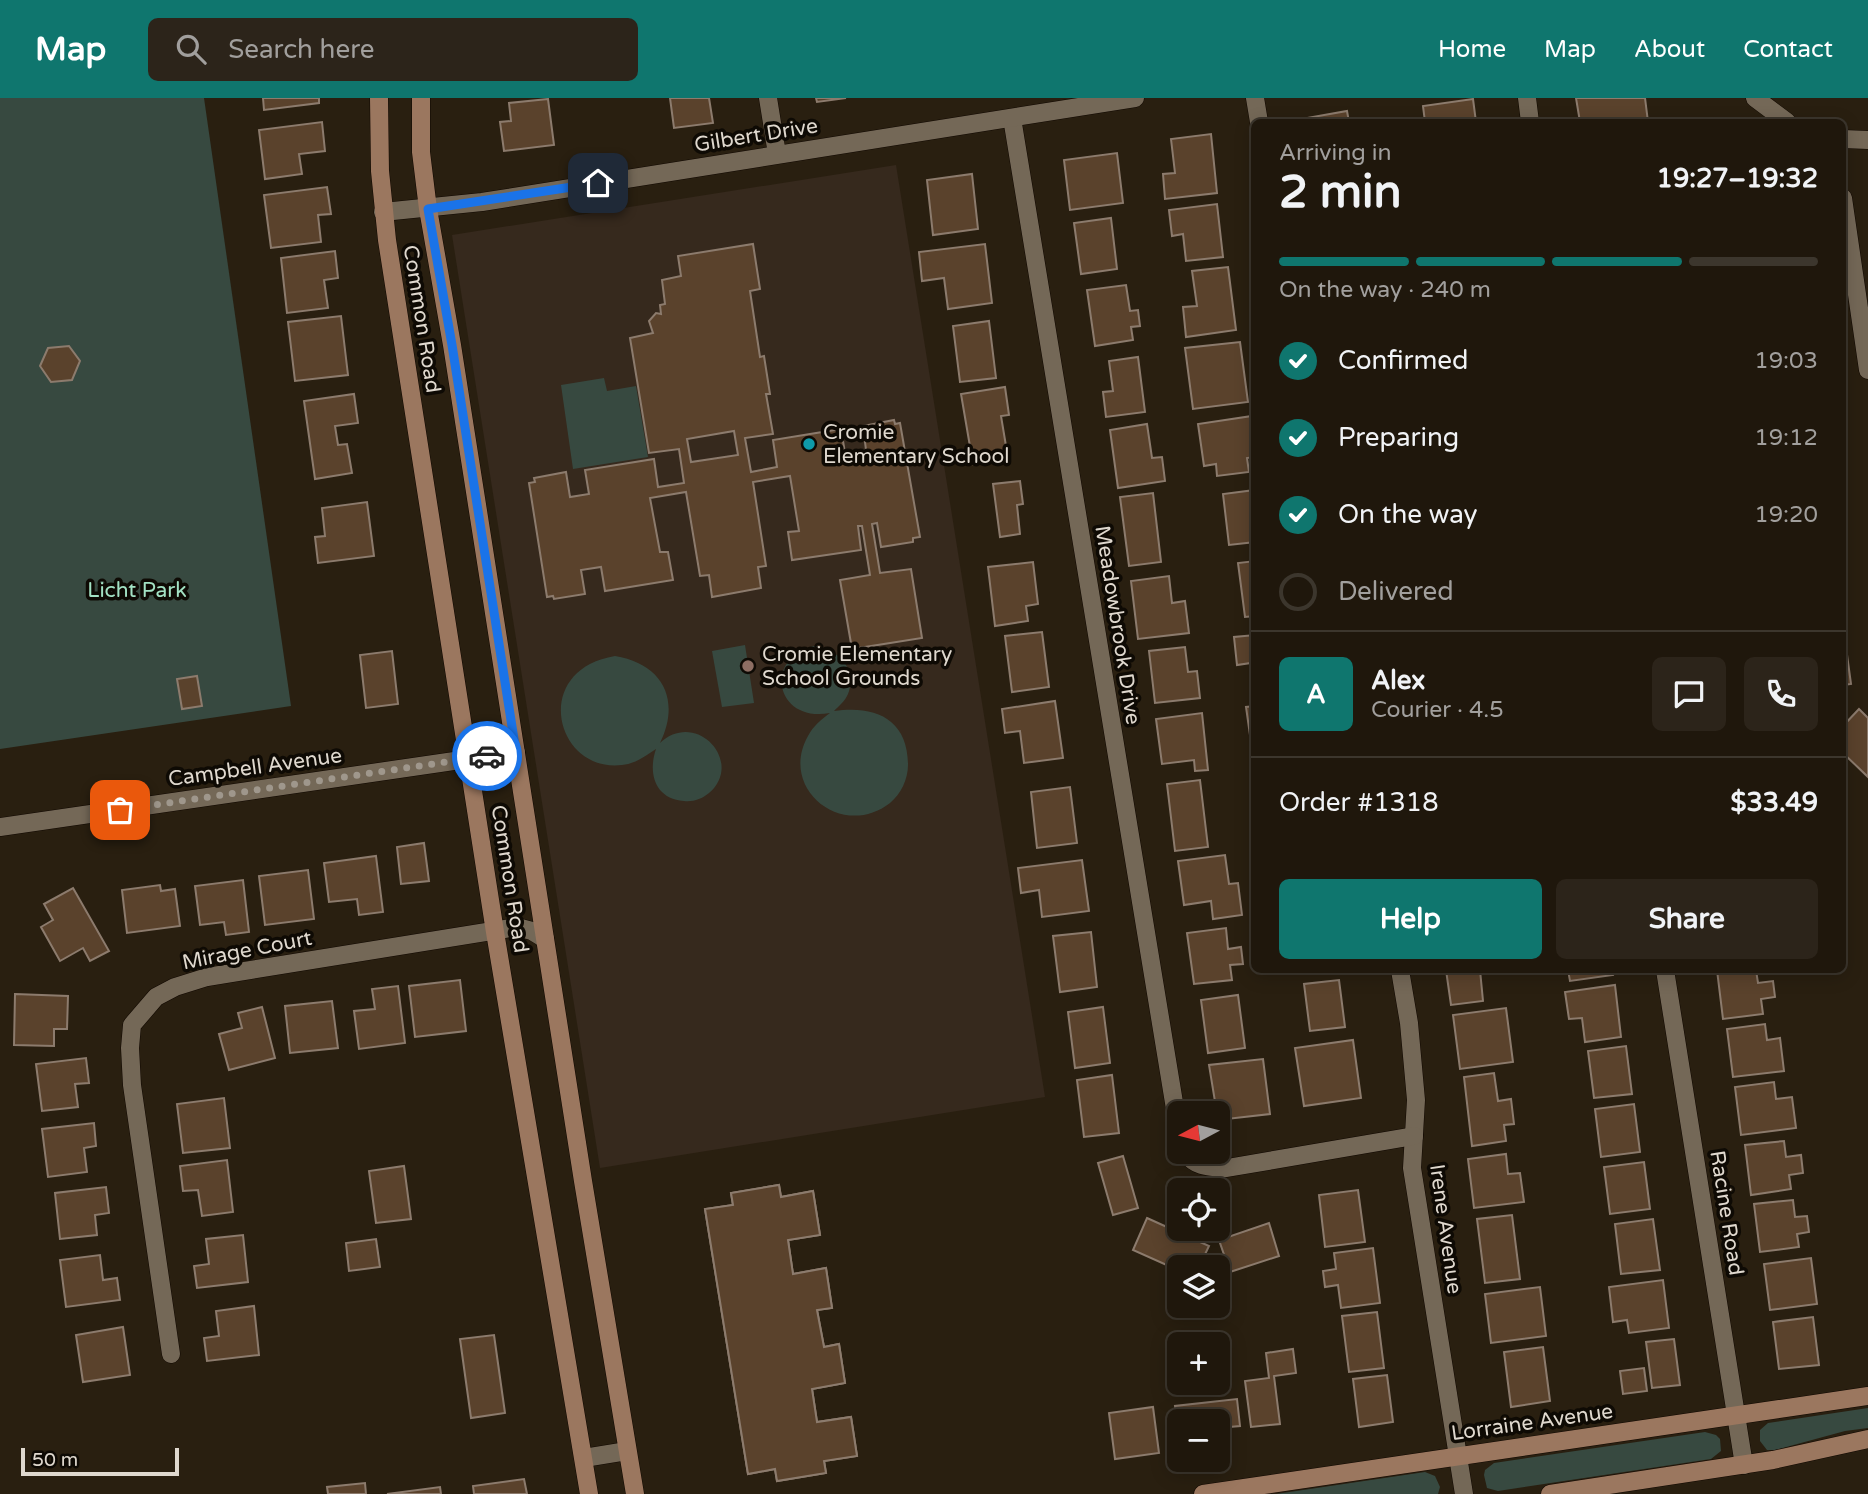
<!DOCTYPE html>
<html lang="en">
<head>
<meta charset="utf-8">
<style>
	:root { --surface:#1f170c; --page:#2c241a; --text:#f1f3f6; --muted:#a19f9d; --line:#3c362d; --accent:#0f766e }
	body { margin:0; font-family:"Varela Round",sans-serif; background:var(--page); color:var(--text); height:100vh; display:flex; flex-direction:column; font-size:26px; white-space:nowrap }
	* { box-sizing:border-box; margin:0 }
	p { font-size:23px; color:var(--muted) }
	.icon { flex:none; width:38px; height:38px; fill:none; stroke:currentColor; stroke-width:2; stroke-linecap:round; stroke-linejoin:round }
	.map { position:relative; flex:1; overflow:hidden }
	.details { position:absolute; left:1251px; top:21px; width:595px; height:854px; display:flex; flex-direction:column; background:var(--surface); border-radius:10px; box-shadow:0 4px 18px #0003,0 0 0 2px var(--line) }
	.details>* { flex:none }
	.needle { width:46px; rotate:263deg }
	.fabs { position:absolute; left:1167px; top:1003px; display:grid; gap:14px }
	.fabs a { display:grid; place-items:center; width:63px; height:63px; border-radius:10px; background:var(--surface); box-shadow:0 4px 18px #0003,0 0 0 2px var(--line); font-size:35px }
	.scale { position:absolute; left:21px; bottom:18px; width:158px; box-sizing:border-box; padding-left:7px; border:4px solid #dfd8ce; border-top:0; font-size:19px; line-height:24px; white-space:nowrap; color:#dfd8ce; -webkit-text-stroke:5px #0e0a04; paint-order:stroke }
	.pin { position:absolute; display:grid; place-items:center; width:60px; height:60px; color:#fff; margin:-30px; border-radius:14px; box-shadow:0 4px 10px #0006 }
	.courier { position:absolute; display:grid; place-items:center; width:70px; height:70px; margin:-35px; border:5px solid #1a73e8; border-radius:50%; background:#fff; color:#222; box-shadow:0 2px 9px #0007 }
	.headline em { font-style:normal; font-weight:700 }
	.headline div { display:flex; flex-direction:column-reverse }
	.headline { display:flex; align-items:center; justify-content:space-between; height:119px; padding:0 28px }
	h1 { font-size:46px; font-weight:700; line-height:52px }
	.bar { display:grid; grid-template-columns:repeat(4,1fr); gap:10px 7px; align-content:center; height:84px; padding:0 28px }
	.bar i { height:9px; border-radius:5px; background:var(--line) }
	.bar .active { background:var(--accent) }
	.bar p { grid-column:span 4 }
	.line { display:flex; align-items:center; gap:18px; padding:0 28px; border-top:2px solid var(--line) }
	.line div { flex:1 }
	.round { display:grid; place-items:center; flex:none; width:74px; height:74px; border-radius:10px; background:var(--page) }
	ol { padding:0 28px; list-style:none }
	li { display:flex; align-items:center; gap:21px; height:77px }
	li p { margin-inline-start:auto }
	li .icon { padding:7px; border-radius:50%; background:var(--accent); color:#fff; stroke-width:4 }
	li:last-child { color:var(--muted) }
	li i { width:38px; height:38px; border:4px solid var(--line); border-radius:50% }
	.button { display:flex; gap:14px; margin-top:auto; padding:14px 28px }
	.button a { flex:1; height:80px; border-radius:10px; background:var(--accent); color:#fff; font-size:28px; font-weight:700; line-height:80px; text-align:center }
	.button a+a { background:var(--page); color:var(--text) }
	header { display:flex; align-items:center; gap:42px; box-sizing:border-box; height:98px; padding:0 35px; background:var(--accent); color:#fff }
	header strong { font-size:33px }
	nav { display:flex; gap:38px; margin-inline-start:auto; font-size:24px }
	.search { width:490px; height:63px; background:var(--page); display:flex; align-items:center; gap:18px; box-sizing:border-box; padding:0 24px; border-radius:10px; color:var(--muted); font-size:26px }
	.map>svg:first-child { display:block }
</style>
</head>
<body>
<header>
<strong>Map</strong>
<div class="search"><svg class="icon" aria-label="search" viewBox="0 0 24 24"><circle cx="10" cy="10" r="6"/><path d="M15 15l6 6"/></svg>Search here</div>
<nav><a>Home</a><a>Map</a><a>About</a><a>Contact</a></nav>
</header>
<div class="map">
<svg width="1868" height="1396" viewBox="0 0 1868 1396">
	<rect width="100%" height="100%" fill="#291f10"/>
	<!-- education -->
	<polygon fill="#36291d" points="896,67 1045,999 600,1070 452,137"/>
	<!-- green -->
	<g fill="#374940">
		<polygon points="0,0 204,0 291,608 0,651"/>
		<polygon points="604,280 607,293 636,288 648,359 573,371 561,287"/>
		<polygon points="745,547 754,605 722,609 712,553"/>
		<path d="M814 548C837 551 858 570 848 596 845 603 839 608 834 613 874 607 908 620 908 667 908 681 901 696 890 705 843 742 778 691 808 638 813 628 822 621 830 615 775 625 763 560 814 548Z"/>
		<path d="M615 558C663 566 681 602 660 645 696 611 745 664 709 695 702 701 693 704 684 703 654 701 648 674 656 651 645 658 635 666 622 667 555 675 530 572 615 558Z"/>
		<polygon points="1868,1310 1868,1330 1845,1333 1775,1352 1767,1352 1760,1343 1760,1332 1768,1325"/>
		<polygon points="1705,1334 1716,1337 1720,1341 1721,1353 1711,1361 1498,1393 1487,1390 1484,1377 1485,1372 1494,1365"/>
		<polygon points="1425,1374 1435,1378 1440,1389 1438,1396 1276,1396"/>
	</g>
	<!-- building -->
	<g fill="#5a422c" stroke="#8c7b6d" stroke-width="2" fill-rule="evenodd">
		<polygon points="263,0 319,0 319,5 264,12"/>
		<polygon points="670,0 709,0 713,25 674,30"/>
		<polygon points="816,0 846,0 817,4"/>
		<polygon points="1576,0 1645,0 1648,24 1580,24"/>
		<polygon points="548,1 554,47 504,53 500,24 511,23 509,5"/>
		<polygon points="1473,1 1476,24 1425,24 1423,8"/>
		<polygon points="1347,13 1349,24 1358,24 1308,24 1307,20"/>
		<polygon points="322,24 325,53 299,56 302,76 265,81 259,32"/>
		<polygon points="1211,36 1217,95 1165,101 1163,76 1175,75 1171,41"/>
		<polygon points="1117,55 1123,105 1070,112 1064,62"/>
		<polygon points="972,76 978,131 933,137 927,82"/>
		<polygon points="327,89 331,116 318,117 321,144 271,150 264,97"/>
		<polygon points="1217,106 1223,159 1186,163 1183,136 1172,138 1169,112"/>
		<polygon points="1111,120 1117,171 1081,176 1074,125"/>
		<path d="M753 146 760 191 750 193 760 259 764 258 770 296H766L773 336 745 340 751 374 777 369 773 342 841 331 845 355 866 352 863 328 894 322 895 326 900 325 920 439 913 440V444L881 449 877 425 872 426 880 475 911 471 922 540 852 551 840 482 870 477 862 428H858L861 452 792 462 788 434 799 433 790 378 753 384 766 468 758 469 761 490 712 499 709 477 700 478 686 394 650 400 660 454H668L673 482 605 493 601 469 581 472 585 496 554 501 553 498 547 499 529 385 535 384 534 380 566 374 570 399 589 396 585 372 654 361 658 389 684 385 679 351 649 355 630 240 653 235 649 223 656 215 661 216 660 207 665 206 662 182 681 178 678 158ZM734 333 738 357 691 364 687 341Z"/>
		<polygon points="985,146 992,205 948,211 944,180 922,183 919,154"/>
		<polygon points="335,153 338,180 324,182 328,210 287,215 281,160"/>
		<polygon points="1228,169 1236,232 1186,239 1183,209 1197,208 1192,173"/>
		<polygon points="1126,187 1130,213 1138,212 1140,228 1131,229 1133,242 1095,248 1087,192"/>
		<polygon points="341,218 348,277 295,283 288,224"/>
		<polygon points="989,223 996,280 960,284 953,228"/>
		<polygon points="1240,244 1248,304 1193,311 1185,250"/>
		<polygon points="69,248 80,263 72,282 51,284 40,268 48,250"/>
		<polygon points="1138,259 1145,314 1106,319 1103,294 1113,293 1109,263"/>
		<polygon points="1005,289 1009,317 1001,318 1008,360 973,366 961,296"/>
		<polygon points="354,296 358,325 335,328 338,347 347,346 352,375 315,381 304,303"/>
		<polygon points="1252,318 1255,359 1247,360 1249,374 1217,378 1216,366 1204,368 1198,326"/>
		<polygon points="1147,326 1152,360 1162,359 1165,383 1118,390 1110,332"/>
		<polygon points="1020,383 1023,406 1017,407 1020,436 1000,439 993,386"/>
		<polygon points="1255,392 1255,444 1229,447 1223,396"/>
		<polygon points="1153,395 1161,464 1129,468 1120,399"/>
		<polygon points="367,404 374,458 318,465 315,439 325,438 322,410"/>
		<polygon points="1255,463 1255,518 1245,519 1238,465"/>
		<polygon points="1033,464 1038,506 1026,508 1028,523 995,528 988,469"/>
		<polygon points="1169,478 1172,505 1185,503 1189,535 1138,541 1131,483"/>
		<polygon points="1042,534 1049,589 1012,594 1005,538"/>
		<polygon points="1255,537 1255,591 1254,591 1251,565 1237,567 1234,539"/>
		<polygon points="1843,542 1845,542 1851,586 1843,587"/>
		<polygon points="1185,549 1188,574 1197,573 1200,600 1155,605 1149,553"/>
		<polygon points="392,553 398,606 366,610 360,557"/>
		<polygon points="197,578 202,608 182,611 177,581"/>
		<polygon points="1055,603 1063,660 1024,665 1020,633 1005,635 1002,611"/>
		<polygon points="1255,608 1255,636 1250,637 1246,609"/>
		<polygon points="1859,611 1868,620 1868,679 1843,655 1843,628"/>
		<polygon points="1202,615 1208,672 1195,673 1194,662 1162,666 1156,621"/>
		<polygon points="1200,682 1208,749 1175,753 1167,686"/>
		<polygon points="1070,689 1077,745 1037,750 1031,694"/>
		<polygon points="424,745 429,783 401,786 397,749"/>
		<polygon points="1225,757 1229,786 1238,785 1242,817 1213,821 1211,803 1184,807 1178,763"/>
		<polygon points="376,758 383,814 359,817 357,801 329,804 324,765"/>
		<polygon points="1082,762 1089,813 1042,819 1039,792 1021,795 1018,770"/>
		<polygon points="308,772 314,821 265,827 259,778"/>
		<polygon points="243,782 249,834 226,837 224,824 200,827 195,788"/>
		<polygon points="160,787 161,793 175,791 180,828 127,835 122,792"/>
		<polygon points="73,790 109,853 90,863 83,850 60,863 41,829 53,822 44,806"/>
		<polygon points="1226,830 1228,851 1241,849 1243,866 1230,867 1232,882 1194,886 1187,835"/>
		<polygon points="1091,834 1097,889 1060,894 1053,838"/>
		<polygon points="1446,872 1480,872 1483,903 1451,907"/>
		<polygon points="1568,872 1612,872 1613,877 1570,883"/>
		<polygon points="1717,872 1756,872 1758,885 1773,883 1775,899 1761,901 1763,916 1723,921"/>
		<polygon points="460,882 466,933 415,939 409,888"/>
		<polygon points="1339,882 1345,929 1310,933 1304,886"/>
		<polygon points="1615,887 1621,939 1585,944 1582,920 1569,921 1565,894"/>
		<polygon points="398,888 405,945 359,951 354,913 375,911 372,891"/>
		<polygon points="15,896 68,898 67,931 54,931 54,948 14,947"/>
		<polygon points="1238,897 1245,950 1208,955 1201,902"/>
		<polygon points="332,903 338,950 290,955 285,908"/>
		<polygon points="262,909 275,960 229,972 219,936 242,930 238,915"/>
		<polygon points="1103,909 1110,965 1075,970 1068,914"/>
		<polygon points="1506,910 1513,964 1460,971 1453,917"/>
		<polygon points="1765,926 1767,942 1780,940 1784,973 1733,979 1727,931"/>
		<polygon points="1353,942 1361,1000 1304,1008 1295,950"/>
		<polygon points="1626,948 1632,996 1594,1000 1588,953"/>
		<polygon points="86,960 89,985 75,986 78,1009 42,1013 36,966"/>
		<polygon points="1263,961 1270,1016 1218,1022 1209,967"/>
		<polygon points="1494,975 1498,1003 1511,1001 1514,1026 1504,1027 1506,1043 1472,1048 1464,979"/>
		<polygon points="1112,977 1119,1035 1084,1039 1077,982"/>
		<polygon points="1774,984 1776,1001 1792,999 1796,1030 1741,1037 1735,989"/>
		<polygon points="224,1000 230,1050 183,1055 177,1006"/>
		<polygon points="1634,1006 1640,1054 1601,1059 1595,1011"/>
		<polygon points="94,1025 96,1048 84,1050 87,1074 48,1079 42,1031"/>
		<polygon points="1784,1043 1786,1059 1801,1057 1803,1075 1789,1077 1791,1091 1751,1097 1745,1047"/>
		<polygon points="1506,1056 1508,1076 1520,1075 1524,1104 1474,1110 1468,1061"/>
		<polygon points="1123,1058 1138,1110 1113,1117 1098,1065"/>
		<polygon points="227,1062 233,1114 202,1118 198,1092 183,1093 180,1068"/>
		<polygon points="1644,1064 1650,1111 1610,1116 1604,1069"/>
		<polygon points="404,1068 411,1121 376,1125 369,1073"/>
		<path d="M779 1087 781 1099 813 1093 820 1137 788 1142 793 1176 826 1170 832 1210 817 1212 824 1249 839 1246 845 1285 812 1291 817 1324 851 1319 857 1358 824 1363 826 1375 777 1383 775 1371 748 1376 705 1111 733 1107 731 1095ZM780 1143 782 1154 749 1159 747 1148ZM790 1204 792 1219 759 1224 757 1210ZM798 1250 800 1264 767 1270 764 1255ZM808 1315 810 1325 776 1331 775 1320Z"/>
		<polygon points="779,1087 781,1099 813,1093 820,1137 788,1142 793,1176 826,1170 832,1210 817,1212 824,1249 839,1246 845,1285 812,1291 817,1324 851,1319 857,1358 824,1363 826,1375 777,1383 775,1371 748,1376 705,1111 733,1107 731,1095"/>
		<polygon points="106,1089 109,1115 95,1117 97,1137 60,1141 55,1095"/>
		<polygon points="1358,1092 1365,1144 1325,1149 1319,1097"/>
		<polygon points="1793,1102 1795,1119 1807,1118 1809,1134 1797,1136 1799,1149 1760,1154 1754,1106"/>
		<polygon points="1512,1117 1520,1181 1485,1185 1477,1121"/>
		<polygon points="1147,1120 1209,1148 1199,1169 1180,1169 1180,1173 1133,1152"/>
		<polygon points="1653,1121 1660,1172 1621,1176 1615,1126"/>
		<polygon points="1269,1125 1279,1158 1230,1174 1219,1142"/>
		<polygon points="243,1137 248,1184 197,1190 194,1168 209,1166 206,1141"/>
		<polygon points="376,1141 380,1169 349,1173 346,1145"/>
		<polygon points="1373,1150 1380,1205 1341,1210 1338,1187 1325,1189 1323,1173 1336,1171 1334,1155"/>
		<polygon points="100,1157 103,1182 117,1180 120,1202 66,1209 60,1162"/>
		<polygon points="1811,1160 1817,1206 1770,1212 1764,1166"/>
		<polygon points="1663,1182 1669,1230 1629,1235 1627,1222 1613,1224 1609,1189"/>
		<polygon points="1540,1189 1546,1238 1491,1245 1485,1196"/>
		<polygon points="254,1208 259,1257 207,1263 204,1240 219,1238 216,1213"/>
		<polygon points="1377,1214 1384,1270 1349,1274 1342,1218"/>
		<polygon points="1813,1219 1819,1267 1779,1271 1773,1224"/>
		<polygon points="123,1229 130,1277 83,1284 76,1237"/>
		<polygon points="494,1237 505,1315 471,1320 460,1241"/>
		<polygon points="1674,1241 1680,1287 1652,1290 1646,1244"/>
		<polygon points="1543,1249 1550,1303 1511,1309 1504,1254"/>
		<polygon points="1293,1251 1296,1275 1274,1278 1280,1326 1251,1329 1245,1283 1269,1280 1266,1255"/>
		<polygon points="1644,1270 1647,1293 1623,1296 1620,1273"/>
		<polygon points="1387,1277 1393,1324 1359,1329 1353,1281"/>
		<polygon points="1237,1301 1240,1328 1218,1330 1218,1323 1180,1323 1179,1335 1175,1308"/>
		<polygon points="1153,1309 1159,1355 1115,1361 1109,1315"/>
		<polygon points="524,1381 527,1396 474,1396 473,1388"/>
		<polygon points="365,1385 366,1396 328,1396 327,1389"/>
		<polygon points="440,1389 441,1396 387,1396"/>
	</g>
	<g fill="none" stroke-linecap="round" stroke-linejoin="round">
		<defs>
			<g id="street">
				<polyline points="768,0 777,56"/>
				<polyline points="1255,0 1259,24"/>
				<polyline points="1527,0 1530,24"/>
				<polyline points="1755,0 1787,24"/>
				<polyline points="1012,20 1180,1041"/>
				<polyline points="1843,41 1868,42"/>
				<polyline points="1843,100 1868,272"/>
				<polyline points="383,114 482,104 1135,0"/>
				<polyline points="0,729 516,654"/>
				<polyline points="1400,872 1409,925 1416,1002 1412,1070 1464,1396"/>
				<polyline points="1665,872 1744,1367"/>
				<path d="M1184 1054C1197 1070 1208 1069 1227 1070L1414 1038"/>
				<polyline points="171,1256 132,987 130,950 132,927 156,899 175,889 207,879 517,829 532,833 545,841"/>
				<polyline points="584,1360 627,1353"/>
			</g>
			<g id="secondary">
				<polyline points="379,0 380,73 387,142 495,834 589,1396"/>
				<polyline points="421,0 421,54 428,111 452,247 583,1083 635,1396"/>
				<polyline points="1203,1396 1868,1298"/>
				<polyline points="1550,1396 1773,1362 1868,1341"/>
			</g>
		</defs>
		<!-- street casing -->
		<use href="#street" stroke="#110800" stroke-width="19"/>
		<!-- secondary casing -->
		<use href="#secondary" stroke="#110800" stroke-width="19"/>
		<!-- street -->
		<use href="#street" stroke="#746857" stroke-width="18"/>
		<!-- secondary -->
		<use href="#secondary" stroke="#9b775f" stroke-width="18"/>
	</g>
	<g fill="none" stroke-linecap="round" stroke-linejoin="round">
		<!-- done -->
		<polyline stroke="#9f978c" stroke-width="7" stroke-dasharray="0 12.6" points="120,712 487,658"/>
		<!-- route -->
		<polyline stroke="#1a73e8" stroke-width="9" points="487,658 516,654 452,247 428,111 598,85"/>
	</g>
	<!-- markers -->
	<circle fill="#0f9aa8" stroke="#0e0a04" stroke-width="2.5" cx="809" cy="346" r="7"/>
	<circle fill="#8d6e63" stroke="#0e0a04" stroke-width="2.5" cx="748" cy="568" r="7"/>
	<g text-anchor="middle" stroke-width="7" stroke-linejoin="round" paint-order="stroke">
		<!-- street labels -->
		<g font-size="21" fill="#dfd8ce" stroke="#0e0a04">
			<text transform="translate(756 37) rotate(-9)" y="7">Gilbert Drive</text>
			<text transform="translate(422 221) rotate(81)" y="7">Common Road</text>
			<text transform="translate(1118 527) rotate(81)" y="7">Meadowbrook Drive</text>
			<text transform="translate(255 669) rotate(-8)" y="7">Campbell Avenue</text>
			<text transform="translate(510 781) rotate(81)" y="7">Common Road</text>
			<text transform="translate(247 852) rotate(-11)" y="7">Mirage Court</text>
			<text transform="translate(1727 1115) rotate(81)" y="7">Racine Road</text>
			<text transform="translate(1446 1131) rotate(82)" y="7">Irene Avenue</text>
			<text transform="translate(1532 1324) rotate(-8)" y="7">Lorraine Avenue</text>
		</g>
		<!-- poi labels -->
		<g font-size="21" fill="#dfd8ce" stroke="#0e0a04" text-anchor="start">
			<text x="823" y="341">Cromie<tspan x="823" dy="24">Elementary School</tspan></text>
			<text x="762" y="563">Cromie Elementary<tspan x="762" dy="24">School Grounds</tspan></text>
		</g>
		<!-- park labels -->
		<g font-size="21" fill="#a3e2c4" stroke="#0e0a04">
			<text x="137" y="499">Licht Park</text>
		</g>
	</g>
</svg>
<div class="fabs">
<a><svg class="needle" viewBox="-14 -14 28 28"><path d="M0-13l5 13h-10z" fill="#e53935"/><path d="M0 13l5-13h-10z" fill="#a19f9d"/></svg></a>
<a><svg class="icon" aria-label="locate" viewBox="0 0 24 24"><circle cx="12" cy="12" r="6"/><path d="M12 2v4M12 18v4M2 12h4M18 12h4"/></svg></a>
<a><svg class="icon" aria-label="layers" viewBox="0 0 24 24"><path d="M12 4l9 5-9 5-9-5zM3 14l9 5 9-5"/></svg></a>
<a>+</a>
<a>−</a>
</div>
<div class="scale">50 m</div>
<div class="pin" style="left:120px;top:712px;background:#ea580c"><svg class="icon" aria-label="bag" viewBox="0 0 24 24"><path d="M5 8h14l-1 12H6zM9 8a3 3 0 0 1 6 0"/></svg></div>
<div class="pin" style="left:598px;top:85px;background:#1f2937"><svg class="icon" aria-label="home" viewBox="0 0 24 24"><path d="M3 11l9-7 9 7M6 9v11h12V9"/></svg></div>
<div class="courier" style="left:487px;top:658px"><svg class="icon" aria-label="car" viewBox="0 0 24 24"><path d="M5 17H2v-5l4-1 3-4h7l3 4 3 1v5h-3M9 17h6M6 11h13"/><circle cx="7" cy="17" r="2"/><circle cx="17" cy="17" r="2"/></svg></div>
<section class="details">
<div class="headline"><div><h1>2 min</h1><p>Arriving in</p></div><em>19:27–19:32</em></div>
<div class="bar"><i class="active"></i><i class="active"></i><i class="active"></i><i></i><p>On the way · 240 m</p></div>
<ol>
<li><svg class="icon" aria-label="check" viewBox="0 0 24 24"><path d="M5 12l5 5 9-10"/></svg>Confirmed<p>19:03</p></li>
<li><svg class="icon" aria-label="check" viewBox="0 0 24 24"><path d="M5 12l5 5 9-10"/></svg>Preparing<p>19:12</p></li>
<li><svg class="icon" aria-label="check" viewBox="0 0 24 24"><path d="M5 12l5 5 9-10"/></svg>On the way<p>19:20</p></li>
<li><i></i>Delivered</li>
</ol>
<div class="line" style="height:126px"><b class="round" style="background:var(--accent);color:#fff">A</b><div><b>Alex</b><p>Courier · 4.5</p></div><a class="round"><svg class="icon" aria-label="chat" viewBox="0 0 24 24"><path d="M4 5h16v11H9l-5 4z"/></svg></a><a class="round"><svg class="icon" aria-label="phone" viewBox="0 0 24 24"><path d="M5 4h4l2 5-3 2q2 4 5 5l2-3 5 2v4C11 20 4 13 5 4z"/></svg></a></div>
<div class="line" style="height:91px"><div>Order #1318</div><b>$33.49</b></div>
<div class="button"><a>Help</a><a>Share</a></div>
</section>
</div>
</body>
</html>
